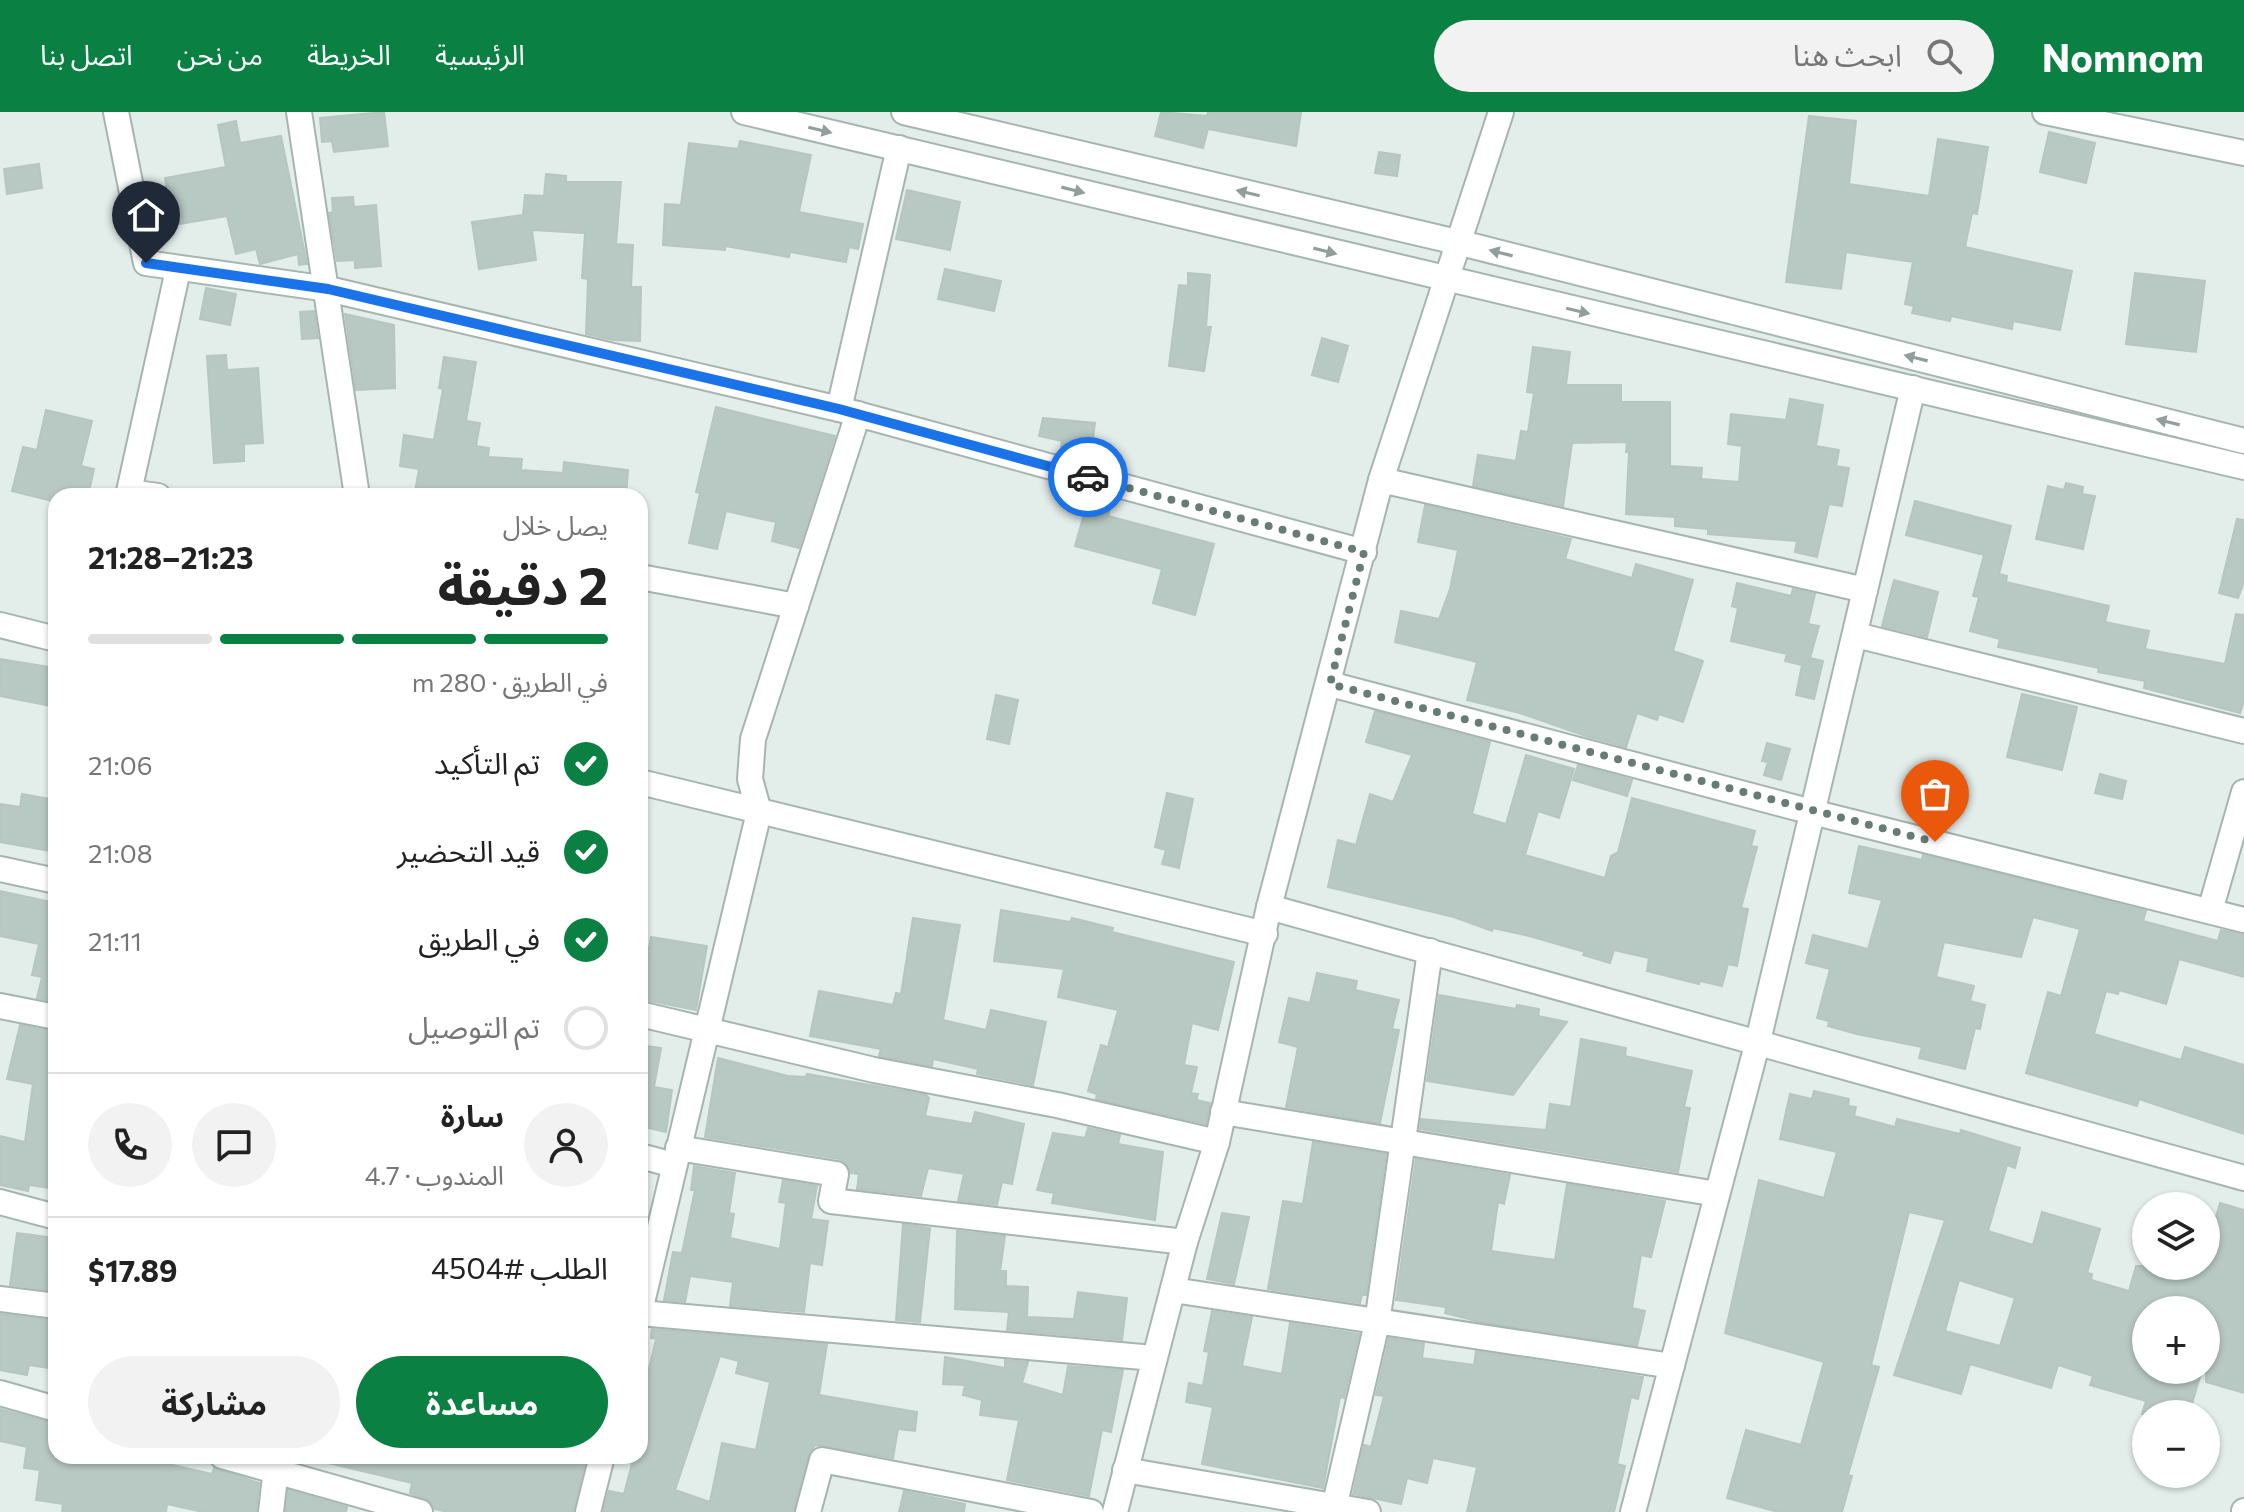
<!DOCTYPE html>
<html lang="ar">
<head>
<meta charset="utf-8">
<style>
	:root { --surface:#fff; --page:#f2f2f2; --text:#222; --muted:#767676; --line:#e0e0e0; --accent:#0b8043 }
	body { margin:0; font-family:Commissioner,"Noto Sans Arabic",sans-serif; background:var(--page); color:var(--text); direction:rtl; height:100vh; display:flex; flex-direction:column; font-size:30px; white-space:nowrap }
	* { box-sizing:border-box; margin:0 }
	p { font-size:26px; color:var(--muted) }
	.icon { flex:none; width:44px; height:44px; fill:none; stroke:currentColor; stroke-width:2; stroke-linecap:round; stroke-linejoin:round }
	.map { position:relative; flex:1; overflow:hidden; direction:ltr }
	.details { position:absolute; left:48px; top:376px; width:600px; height:976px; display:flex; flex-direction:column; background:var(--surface); border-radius:24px; box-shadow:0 2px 6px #0004; direction:rtl }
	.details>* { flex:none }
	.tools { position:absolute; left:2132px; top:1080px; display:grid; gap:16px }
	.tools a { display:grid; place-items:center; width:88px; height:88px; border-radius:50%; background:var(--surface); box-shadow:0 2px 6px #0004; font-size:40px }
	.pin { position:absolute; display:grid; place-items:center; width:68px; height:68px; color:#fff; margin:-82px -34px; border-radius:50% 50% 50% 0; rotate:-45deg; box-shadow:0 0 8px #0007 }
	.pin .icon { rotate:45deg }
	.courier { position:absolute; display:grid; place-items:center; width:80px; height:80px; margin:-40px; border:6px solid #1a73e8; border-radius:50%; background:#fff; color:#222; box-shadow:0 2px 10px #0007 }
	.head em { font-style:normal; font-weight:700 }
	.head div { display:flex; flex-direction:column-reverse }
	.head { display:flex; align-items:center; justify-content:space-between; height:136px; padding:0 40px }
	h1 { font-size:52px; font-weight:700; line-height:60px }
	.bar { display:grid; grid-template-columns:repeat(4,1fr); gap:12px 8px; align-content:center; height:96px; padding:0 40px }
	.bar i { height:10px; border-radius:6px; background:var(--line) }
	.bar .current { background:var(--accent) }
	.bar p { grid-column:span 4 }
	.line { display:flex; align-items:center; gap:20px; padding:0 40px; border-top:2px solid var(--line) }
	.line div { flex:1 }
	.round { display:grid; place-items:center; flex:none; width:84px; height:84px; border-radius:42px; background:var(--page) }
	ol { padding:0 40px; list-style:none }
	li { display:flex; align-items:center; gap:24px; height:88px }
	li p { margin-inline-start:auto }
	li .icon { padding:8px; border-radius:50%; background:var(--accent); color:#fff; stroke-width:4 }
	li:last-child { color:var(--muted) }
	li i { width:44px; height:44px; border:4px solid var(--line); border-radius:50% }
	.button { display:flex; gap:16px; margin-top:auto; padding:16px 40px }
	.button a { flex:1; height:92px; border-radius:48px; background:var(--accent); color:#fff; font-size:32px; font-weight:700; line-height:92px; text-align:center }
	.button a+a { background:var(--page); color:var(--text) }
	header { display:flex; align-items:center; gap:48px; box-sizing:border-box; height:112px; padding:0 40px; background:var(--accent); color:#fff }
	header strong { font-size:38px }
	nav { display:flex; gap:44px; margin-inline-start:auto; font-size:28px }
	.search { width:560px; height:72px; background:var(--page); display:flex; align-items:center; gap:20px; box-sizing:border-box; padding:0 28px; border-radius:44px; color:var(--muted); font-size:30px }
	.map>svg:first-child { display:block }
</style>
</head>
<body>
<header>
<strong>Nomnom</strong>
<div class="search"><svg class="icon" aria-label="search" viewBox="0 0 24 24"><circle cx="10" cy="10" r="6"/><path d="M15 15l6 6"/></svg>ابحث هنا</div>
<nav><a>الرئيسية</a><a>الخريطة</a><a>من نحن</a><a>اتصل بنا</a></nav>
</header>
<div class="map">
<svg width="2244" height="1400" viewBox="0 0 2244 1400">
	<rect width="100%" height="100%" fill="#e3ede9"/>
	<!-- building -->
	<g fill="#b8c8c2" stroke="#b5c7c0" stroke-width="2" fill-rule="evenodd">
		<polygon points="384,0 388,34 334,40 332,29 322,30 320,6"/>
		<polygon points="1161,0 1207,4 1208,0 1301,0 1296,34 1208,17 1203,36 1155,24"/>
		<polygon points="1809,4 1856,9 1849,72 1929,84 1938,27 1988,35 1977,102 1972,101 1965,135 2072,159 2060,218 2013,209 2012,217 1951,204 1950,209 1912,201 1914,194 1905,192 1913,150 1846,140 1841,177 1786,170"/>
		<polygon points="236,9 240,31 281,24 307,152 299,153 298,142 260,152 256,137 236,142 227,104 173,113 165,66 226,55 218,13"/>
		<polygon points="2049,20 2095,31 2086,71 2040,60"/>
		<polygon points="740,29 811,43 799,100 863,112 858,137 849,135 846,150 790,140 789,145 725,134 725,138 663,133 665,92 681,93 689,31 738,37"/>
		<polygon points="1379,40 1400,43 1397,64 1375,61"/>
		<polygon points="39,52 42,76 7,82 4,57"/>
		<polygon points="546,62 566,64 566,70 621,70 616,132 633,133 631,175 641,175 640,229 612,228 586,222 588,167 582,166 585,121 532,118 536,148 479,157 472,110 523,103 525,83 544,84"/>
		<polygon points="907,78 960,90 950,138 896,127"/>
		<polygon points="353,85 354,95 376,93 381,154 355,156 355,148 337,149 329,101 333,100 332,86"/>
		<polygon points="945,157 1001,169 994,199 938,187"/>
		<polygon points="1188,161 1210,163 1206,215 1211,215 1204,259 1169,254 1179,173 1188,174"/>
		<polygon points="2135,161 2205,169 2196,240 2126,232"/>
		<polygon points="206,176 236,182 230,213 200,207"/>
		<polygon points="314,199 318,226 302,227 300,200"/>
		<polygon points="345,202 394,213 395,276 356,278"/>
		<polygon points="1322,226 1348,234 1338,270 1312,263"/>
		<polygon points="1533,235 1570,240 1566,273 1621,273 1621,290 1670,290 1670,354 1702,356 1701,367 1739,370 1742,334 1728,332 1731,302 1786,308 1790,287 1823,293 1816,334 1839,338 1836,354 1849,356 1842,394 1829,392 1817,445 1795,440 1797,429 1708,422 1708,417 1675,414 1675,405 1626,402 1629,340 1626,340 1627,330 1572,331 1563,394 1473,374 1478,343 1516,349 1521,319 1528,320 1534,281 1527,280"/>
		<polygon points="226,243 227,258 258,256 263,331 244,332 244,349 214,351 207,244"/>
		<polygon points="444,245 476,250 466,309 480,311 476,334 489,336 488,345 522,347 521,358 563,361 564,350 628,358 626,384 439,384 415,380 419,357 400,354 404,323 434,328 443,277 439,276"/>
		<polygon points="716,295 835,324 799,436 772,429 776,410 726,399 717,437 689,431 700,381 696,380"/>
		<polygon points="46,298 92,309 81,354 94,357 88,384 56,384 56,390 12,379 23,335 37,338"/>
		<polygon points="1043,306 1095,311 1090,348 1077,346 1061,335 1062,329 1039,324"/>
		<polygon points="2066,371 2083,375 2082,382 2095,384 2083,437 2036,427 2048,374 2064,378"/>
		<polygon points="1915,389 2011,414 1999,462 2007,464 2006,470 2109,494 2105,510 2149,519 2145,537 2225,552 2236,502 2244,503 2244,589 2240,601 2144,576 2145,569 2098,560 2099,556 1998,535 2000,527 1970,519 1979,485 1973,484 1984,443 1906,423"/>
		<polygon points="1087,391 1110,397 1108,404 1214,432 1195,503 1153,491 1162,457 1075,434"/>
		<polygon points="1425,393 1571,427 1565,447 1632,466 1636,452 1693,468 1673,539 1703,549 1683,610 1659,602 1657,608 1637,601 1626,635 1586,624 1520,601 1467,588 1477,550 1395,530 1401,499 1439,507 1450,477 1458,438 1418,430"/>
		<polygon points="2237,407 2244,408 2244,470 2238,486 2219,481"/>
		<polygon points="1894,468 1938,480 1927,525 1882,514"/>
		<polygon points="1737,471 1791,484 1793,477 1815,482 1808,512 1819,514 1810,546 1823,549 1814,587 1796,583 1802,553 1785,549 1787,542 1731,529 1738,496 1732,494"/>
		<polygon points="0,547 56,556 56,595 0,584"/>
		<polygon points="2022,582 2077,595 2062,658 2007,645"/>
		<polygon points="996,583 1018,588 1009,632 987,627"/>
		<polygon points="1375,599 1490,630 1472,702 1506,712 1526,643 1574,657 1559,706 1538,699 1525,743 1605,766 1611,744 1618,740 1632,686 1755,719 1751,734 1757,735 1741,796 1748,797 1737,854 1728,852 1722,874 1700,869 1699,872 1647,859 1649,846 1614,838 1610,851 1583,843 1585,840 1529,824 1493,816 1492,819 1454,805 1328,775 1338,728 1356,733 1370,682 1393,690 1412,643 1366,630"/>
		<polygon points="1767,631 1790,637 1781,668 1764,663 1768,650 1762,649"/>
		<polygon points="1578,653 1632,668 1627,684 1573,668"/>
		<polygon points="2100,662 2126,669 2122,687 2095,681"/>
		<polygon points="1167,681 1193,687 1179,756 1162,752 1166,738 1155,735"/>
		<polygon points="22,682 56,688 56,740 0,730 0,692 20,695"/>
		<polygon points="1859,734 1922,748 1923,743 2146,799 2143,809 2218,829 2221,818 2244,823 2244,865 2179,847 2166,892 2119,878 2118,882 2106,879 2094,922 2181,948 2185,935 2244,953 2244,1022 2139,987 2137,994 2026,961 2048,880 2061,884 2080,817 2033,805 2021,845 1944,830 1936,865 1974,874 1970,889 1985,893 1980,917 1975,916 1965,957 1919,946 1922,935 1857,922 1828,914 1829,909 1817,906 1830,857 1806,851 1813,823 1868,837 1882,788 1849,781"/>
		<polygon points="0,779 56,791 56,890 37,886 42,865 32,863 39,832 0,824"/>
		<polygon points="1001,798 1070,810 1072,806 1113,816 1112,820 1234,850 1218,918 1192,911 1184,953 1197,955 1191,981 1198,982 1196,988 1210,991 1206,1012 1096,987 1097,982 1088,979 1101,933 1108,935 1118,898 1058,885 1064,857 994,849"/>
		<polygon points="913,806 960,813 943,908 986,918 991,898 1046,910 1033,973 977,962 978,957 933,947 932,954 879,944 881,937 810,924 819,879 893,893 896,881 901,882"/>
		<polygon points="651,825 707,834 696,898 640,887 640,841 648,842"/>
		<polygon points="1317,861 1357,869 1355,878 1399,888 1392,917 1399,918 1380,1011 1286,995 1298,935 1279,930 1289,886 1310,891"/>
		<polygon points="1439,883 1516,897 1517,893 1539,897 1538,904 1567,910 1513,983 1427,969"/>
		<polygon points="20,913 56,920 56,1077 29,1073 28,1079 0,1073 0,1024 25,1030 33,972 7,967"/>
		<polygon points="1581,927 1626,936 1625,944 1692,959 1684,995 1690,996 1678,1060 1420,1017 1421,1007 1546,1018 1550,992 1571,995"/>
		<polygon points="640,933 661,936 654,975 672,978 666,1020 640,1014"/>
		<polygon points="718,946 788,964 806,965 807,962 926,983 929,986 925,1004 972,1012 975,1000 1024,1012 1012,1072 1002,1070 997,1093 958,1089 964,1062 928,1056 921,1084 857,1077 859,1062 851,1061 846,1051 839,1047 705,1025"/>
		<path d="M1814 979 1849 987 1848 994 1856 995 1854 1004 1895 1015 1897 1007 1960 1022 1961 1018 2020 1036 2015 1056 2007 1053 1988 1119 2033 1133 2042 1100 2100 1117 2087 1161 2092 1162 2091 1168 2129 1179 2136 1154H2206V1139L2220 1091 2244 1098V1281L2206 1270V1197L2174 1188 2171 1198H2146V1258H2202L2189 1302H2142L2146 1289 2090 1273 2093 1264 2058 1253 2051 1276 1970 1252 1961 1282 1894 1263 1945 1108 1909 1100 1871 1253 1879 1255 1848 1363 1852 1364 1842 1400H1778L1727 1386 1746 1318 1801 1333 1824 1250 1725 1221 1759 1068 1824 1086 1837 1040 1780 1027 1790 982 1812 987ZM1959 1168 2015 1186 2000 1234 1945 1219Z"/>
		<polygon points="1088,1016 1120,1023 1118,1032 1163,1040 1155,1108 1052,1091 1054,1081 1037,1078 1053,1021 1085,1026"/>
		<polygon points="1313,1030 1386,1042 1366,1183 1362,1183 1360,1191 1268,1177 1283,1089 1303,1092"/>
		<polygon points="1416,1047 1510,1063 1504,1092 1498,1090 1491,1139 1555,1148 1567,1072 1665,1089 1651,1145 1641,1143 1632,1196 1645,1199 1637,1234 1480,1210 1445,1201 1446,1195 1396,1188"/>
		<polygon points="694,1054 735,1061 729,1101 734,1102 730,1126 780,1137 786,1091 779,1090 783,1068 817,1074 811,1107 828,1109 822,1153 810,1151 804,1200 730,1194 733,1170 690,1164 685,1190 664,1188 673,1140 682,1141 695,1078 691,1078"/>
		<polygon points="1222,1101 1249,1105 1234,1172 1207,1167"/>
		<polygon points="903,1112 930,1116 920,1210 896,1208"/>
		<polygon points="957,1119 1005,1124 1000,1159 1006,1159 1006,1174 1028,1175 1027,1205 1074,1207 1078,1180 1127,1186 1122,1228 1007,1218 1009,1200 955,1197"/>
		<polygon points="17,1121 56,1126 47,1178 10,1173"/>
		<polygon points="1212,1199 1252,1205 1242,1254 1282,1262 1290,1211 1359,1222 1344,1286 1340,1285 1323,1376 1202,1352 1213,1295 1186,1290 1189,1271 1203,1274 1209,1240 1204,1239"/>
		<polygon points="0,1202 56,1209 56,1257 29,1253 27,1263 0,1258"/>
		<path d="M652 1217 827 1232 819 1283 917 1300 915 1319 898 1317 893 1346 815 1333 808 1344 793 1400H603L609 1379 624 1382 634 1344H640V1295L656 1227 651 1226ZM720 1244 739 1249 736 1261 770 1270 756 1338 722 1331 710 1390 675 1378Z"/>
		<polygon points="1389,1226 1424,1231 1422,1246 1474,1253 1476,1239 1643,1265 1638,1287 1631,1285 1617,1352 1625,1354 1614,1400 1467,1400 1477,1355 1433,1346 1427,1371 1407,1366 1401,1392 1353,1382 1364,1333 1371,1335 1384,1284 1376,1283"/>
		<polygon points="945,1245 1005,1256 1005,1248 1028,1250 1022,1271 1063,1283 1068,1254 1123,1258 1111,1320 1102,1318 1089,1384 1007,1368 1019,1308 980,1303 982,1288 963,1283 965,1273 943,1272"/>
		<polygon points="0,1297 56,1312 56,1344 133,1344 212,1362 214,1356 259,1371 256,1400 203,1400 167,1392 166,1400 62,1400 63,1392 36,1388 40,1358 24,1356 27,1335 0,1329"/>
		<polygon points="328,1344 568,1344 586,1347 573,1400 448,1400 435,1397 430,1389 410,1381 412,1371 328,1351"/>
		<polygon points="288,1378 347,1395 346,1400 286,1400"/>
		<polygon points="904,1379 965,1392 964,1400 899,1400"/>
	</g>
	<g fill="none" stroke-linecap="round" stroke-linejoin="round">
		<defs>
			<g id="minor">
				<polyline points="116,0 146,151 328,177 839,297 1364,440"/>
				<polyline points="299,0 357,384"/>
				<polyline points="2045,0 2244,41"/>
				<polyline points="839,297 899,36"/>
				<polyline points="1381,368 1865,478"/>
				<polyline points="129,380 158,384"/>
				<polyline points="128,384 178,158"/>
				<polyline points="640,465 796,494"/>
				<polyline points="0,513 56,527"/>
				<polyline points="1856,523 2244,619"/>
				<polyline points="1330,572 1812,700 2244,808"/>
				<polyline points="640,670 1265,822"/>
				<polyline points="0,757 56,769"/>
				<polyline points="1269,795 2244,1066"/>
				<polyline points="2210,799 2244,680"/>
				<polyline points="0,894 56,905"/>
				<polyline points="640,902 874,958 1057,993 1217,1030"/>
				<polyline points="1223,1000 1717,1082"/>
				<polyline points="678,1036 836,1062 831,1089 1185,1130"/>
				<polyline points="640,1044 674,1053"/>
				<polyline points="0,1090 56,1105"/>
				<polyline points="1173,1178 1672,1254"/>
				<polyline points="0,1187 56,1194"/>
				<polyline points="640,1199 759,700 750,667 753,627 858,302"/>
				<polyline points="640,1201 1154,1246"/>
				<polyline points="0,1281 56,1297"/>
				<polyline points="222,1344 420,1400"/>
				<polyline points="1125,1358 1368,1400"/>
				<polyline points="271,1400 277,1346"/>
				<polyline points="588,1400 602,1344"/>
				<polyline points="808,1400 822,1348 1091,1400"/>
				<polyline points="1115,1400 1185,1130 1217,1030 1269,795 1381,368 1501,0"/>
				<polyline points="1333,1400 1377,1211 1430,839"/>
				<polyline points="1633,1400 1758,929 1913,276"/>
				<polyline points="2244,1400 2244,1399"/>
			</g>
			<g id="tertiary">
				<polyline points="744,0 2244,355"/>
				<polyline points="904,0 1461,131 2244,329"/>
			</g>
		</defs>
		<!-- minor casing -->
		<use href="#minor" stroke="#a5b5b0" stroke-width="28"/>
		<!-- tertiary casing -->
		<use href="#tertiary" stroke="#a5b5b0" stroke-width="28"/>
		<!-- minor -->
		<use href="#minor" stroke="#fff" stroke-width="24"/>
		<!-- tertiary -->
		<use href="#tertiary" stroke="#fff" stroke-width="24"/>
	</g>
	<!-- one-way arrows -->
	<defs><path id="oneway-solid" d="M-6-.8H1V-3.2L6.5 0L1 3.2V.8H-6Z" transform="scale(2)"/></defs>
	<g fill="#909f9c">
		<use href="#oneway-solid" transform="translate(820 18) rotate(13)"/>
		<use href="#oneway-solid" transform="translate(1073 78) rotate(14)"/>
		<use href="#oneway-solid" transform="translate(1248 81) rotate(-167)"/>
		<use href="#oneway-solid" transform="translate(1325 139) rotate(14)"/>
		<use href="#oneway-solid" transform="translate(1501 141) rotate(-166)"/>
		<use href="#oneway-solid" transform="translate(1578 199) rotate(13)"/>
		<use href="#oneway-solid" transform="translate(1916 246) rotate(-166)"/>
		<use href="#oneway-solid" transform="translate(2168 310) rotate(-166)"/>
	</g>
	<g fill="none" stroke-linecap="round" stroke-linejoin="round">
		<!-- done -->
		<polyline stroke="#667c76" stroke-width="8" stroke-dasharray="0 14.4" points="1088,365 1364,440 1330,572 1935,730"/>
		<!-- route -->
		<polyline stroke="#1a73e8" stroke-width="10" points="146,151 328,177 839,297 1088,365"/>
	</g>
</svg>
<div class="tools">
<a><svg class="icon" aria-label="layers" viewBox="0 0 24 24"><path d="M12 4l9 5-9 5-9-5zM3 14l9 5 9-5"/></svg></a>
<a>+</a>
<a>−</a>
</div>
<div class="pin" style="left:1935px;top:730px;background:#ea580c"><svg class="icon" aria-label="bag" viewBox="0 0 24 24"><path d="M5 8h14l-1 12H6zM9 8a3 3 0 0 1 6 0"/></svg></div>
<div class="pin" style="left:146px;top:151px;background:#1f2937"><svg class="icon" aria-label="home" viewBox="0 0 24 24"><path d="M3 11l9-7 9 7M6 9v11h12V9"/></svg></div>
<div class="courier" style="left:1088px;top:365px"><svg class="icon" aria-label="car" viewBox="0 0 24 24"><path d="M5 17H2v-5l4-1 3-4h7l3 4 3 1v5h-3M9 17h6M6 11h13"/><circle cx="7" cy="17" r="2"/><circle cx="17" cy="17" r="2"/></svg></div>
<section class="details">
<div class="head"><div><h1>2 دقيقة</h1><p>يصل خلال</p></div><em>21:23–21:28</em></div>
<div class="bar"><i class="current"></i><i class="current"></i><i class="current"></i><i></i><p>في الطريق · 280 m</p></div>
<ol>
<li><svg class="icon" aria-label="check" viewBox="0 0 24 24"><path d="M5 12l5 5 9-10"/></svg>تم التأكيد<p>21:06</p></li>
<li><svg class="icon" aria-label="check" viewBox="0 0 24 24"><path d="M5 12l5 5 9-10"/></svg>قيد التحضير<p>21:08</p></li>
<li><svg class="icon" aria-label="check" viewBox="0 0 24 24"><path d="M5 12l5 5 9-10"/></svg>في الطريق<p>21:11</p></li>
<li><i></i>تم التوصيل</li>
</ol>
<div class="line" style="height:144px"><a class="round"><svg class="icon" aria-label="person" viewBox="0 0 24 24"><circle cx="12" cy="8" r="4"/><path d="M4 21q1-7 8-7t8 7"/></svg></a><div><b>سارة</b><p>المندوب · 4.7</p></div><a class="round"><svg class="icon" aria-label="chat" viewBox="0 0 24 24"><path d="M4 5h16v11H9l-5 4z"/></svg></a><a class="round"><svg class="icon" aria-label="phone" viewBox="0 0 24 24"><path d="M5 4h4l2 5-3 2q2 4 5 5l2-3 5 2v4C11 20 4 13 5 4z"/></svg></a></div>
<div class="line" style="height:104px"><div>الطلب #4504</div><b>$17.89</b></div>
<div class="button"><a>مساعدة</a><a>مشاركة</a></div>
</section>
</div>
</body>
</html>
